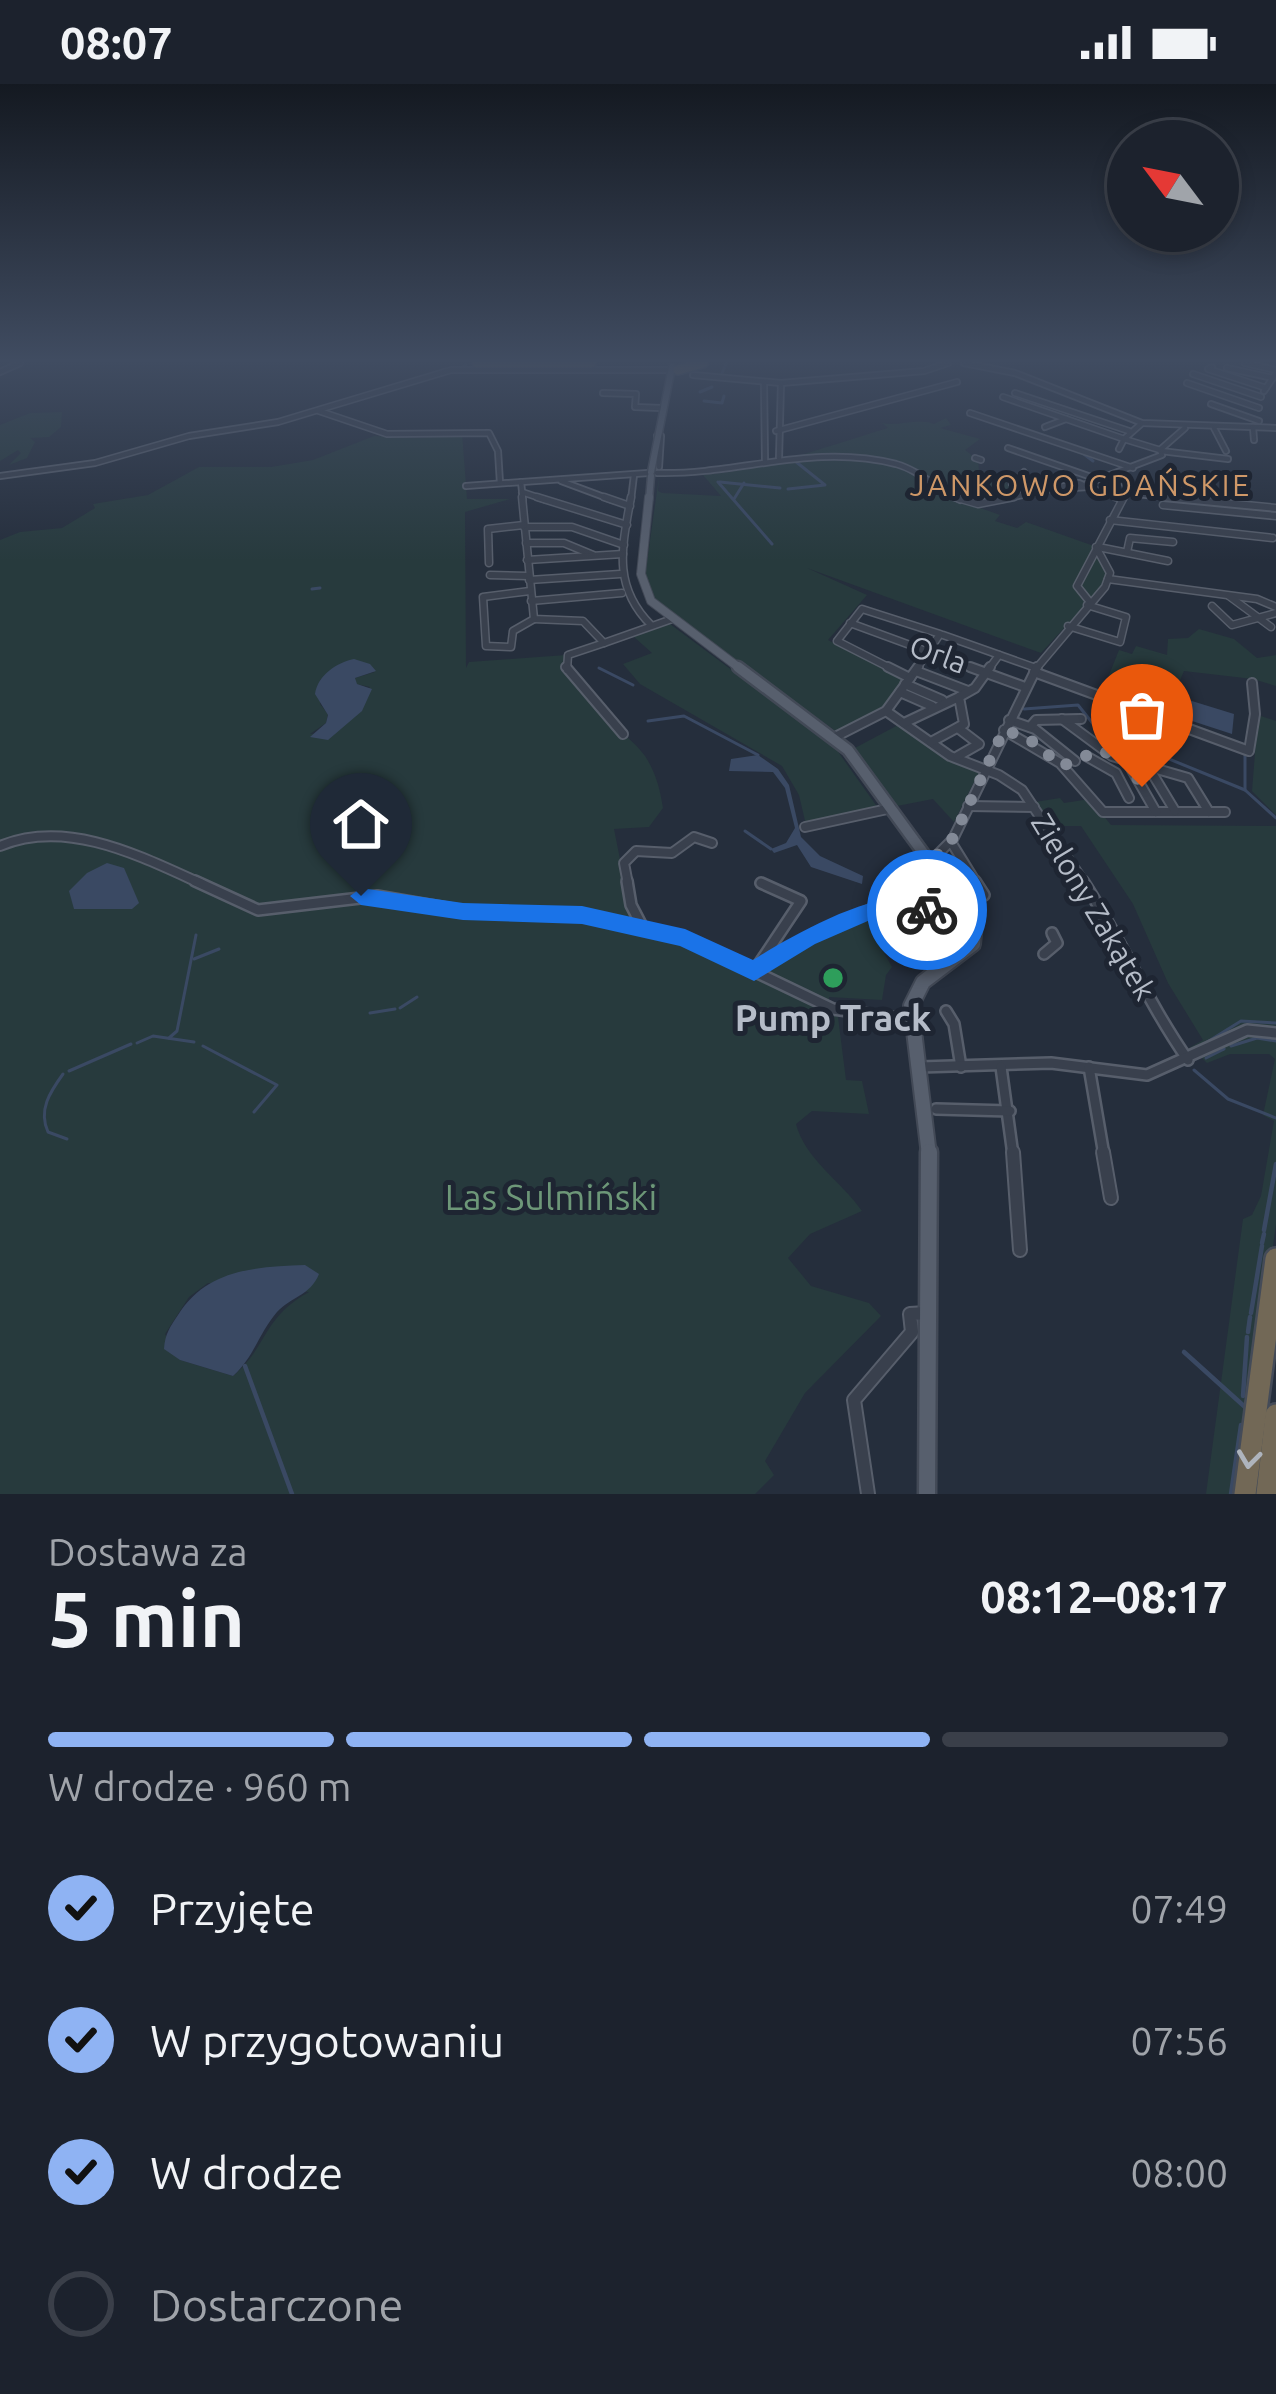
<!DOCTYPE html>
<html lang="pl">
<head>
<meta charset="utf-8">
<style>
	:root { --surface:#1c222d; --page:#252a35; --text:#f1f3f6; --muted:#a0a4aa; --line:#3a3f49; --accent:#8fb3f3 }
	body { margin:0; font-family:Ubuntu,sans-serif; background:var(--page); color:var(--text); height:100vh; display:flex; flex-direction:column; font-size:45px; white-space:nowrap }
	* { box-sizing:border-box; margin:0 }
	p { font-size:39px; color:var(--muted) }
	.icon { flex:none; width:66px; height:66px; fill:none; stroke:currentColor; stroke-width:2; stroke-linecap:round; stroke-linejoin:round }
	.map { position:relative; height:1410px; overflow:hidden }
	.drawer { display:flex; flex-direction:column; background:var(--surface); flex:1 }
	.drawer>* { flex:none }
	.needle { width:78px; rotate:302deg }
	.tools { position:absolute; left:1107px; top:36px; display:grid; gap:24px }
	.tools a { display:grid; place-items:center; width:132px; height:132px; border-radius:50%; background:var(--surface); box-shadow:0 6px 18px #0003,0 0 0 3px var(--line); font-size:60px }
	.pin { position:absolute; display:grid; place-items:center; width:102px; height:102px; color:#fff; margin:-123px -51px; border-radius:50% 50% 50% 0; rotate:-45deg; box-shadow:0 0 12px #0007 }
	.pin .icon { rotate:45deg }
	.courier { position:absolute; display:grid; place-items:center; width:120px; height:120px; margin:-60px; border:9px solid #1a73e8; border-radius:50%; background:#fff; color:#222; box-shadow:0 3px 15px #0007 }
	.overview em { font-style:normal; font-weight:600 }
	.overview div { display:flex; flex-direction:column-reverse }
	.overview { display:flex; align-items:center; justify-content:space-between; height:204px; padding:0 48px }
	h1 { font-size:78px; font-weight:600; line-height:90px }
	.bar { display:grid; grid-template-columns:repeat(4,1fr); gap:18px 12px; align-content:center; height:144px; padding:0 48px }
	.bar i { height:15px; border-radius:9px; background:var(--line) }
	.bar .on { background:var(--accent) }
	.bar p { grid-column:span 4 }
	ol { padding:0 48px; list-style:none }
	li { display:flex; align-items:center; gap:36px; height:132px }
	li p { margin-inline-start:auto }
	li .icon { padding:12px; border-radius:50%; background:var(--accent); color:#111; stroke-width:4 }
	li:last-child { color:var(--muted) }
	li i { width:66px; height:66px; border:6px solid var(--line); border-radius:50% }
	.status { display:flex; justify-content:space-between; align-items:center; height:84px; padding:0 60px; background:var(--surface); direction:ltr }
	.status svg { height:33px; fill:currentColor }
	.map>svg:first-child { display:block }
</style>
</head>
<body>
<div class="status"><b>08:07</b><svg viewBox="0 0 49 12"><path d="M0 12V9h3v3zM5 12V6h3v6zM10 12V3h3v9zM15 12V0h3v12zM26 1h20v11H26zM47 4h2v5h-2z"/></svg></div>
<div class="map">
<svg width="1276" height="1410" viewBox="0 0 1276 1410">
	<rect width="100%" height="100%" fill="#252e3c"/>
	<!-- green -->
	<g fill="#273a3d" fill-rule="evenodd">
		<polygon points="62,328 61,343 49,353 30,354 35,358 27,374 9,381 21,369 18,366 0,377 0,341 30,329"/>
		<path d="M946 334 951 341 940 344 980 355 965 366 978 376 979 387 1010 394 1006 400 1028 408 975 422 1000 431 995 437 1017 444 1026 438 1094 462 1107 489 1101 504 1041 569 807 484 867 511 828 556 904 596 888 621 837 648 666 527 649 508 645 492 659 393 658 407 662 409 721 412 703 391C766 386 827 362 888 344L882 339C899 343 916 333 934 340Z"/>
		<path d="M462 348 467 415H510L465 428 466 584 469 578 566 571C556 604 629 647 645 672 655 687 660 704 663 724L649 743 614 745 634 846 683 856 838 933 846 996 862 997 869 1030 812 1027 796 1040C805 1075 841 1097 862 1127L810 1150 788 1174 811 1202 869 1219 881 1232 805 1309 765 1377 774 1391 755 1410H0V456L20 448 62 444 95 424 93 420 148 411 199 383H271L313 376 374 352 423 354ZM375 588 355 594 356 600 370 603 338 647 310 650 326 639 328 630 320 620V596L328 590ZM208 1199 309 1208C262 1234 269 1261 233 1292L180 1276 165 1250 189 1213Z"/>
		<polygon points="670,540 834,662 878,724 806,741 799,711 782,682 640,600 623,580 652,569 634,553"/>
		<polygon points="1199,545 1234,555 1257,574 1276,571 1276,602 1253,595 1184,587 1176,606 1144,594 1133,599 1109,591 1119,566 1132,570 1136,562 1167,571 1168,555 1188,554"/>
		<polygon points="1258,631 1276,637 1276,731 1252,707"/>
		<polygon points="900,640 979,688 954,738 933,715 897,722 853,665"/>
		<polygon points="1060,714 1064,719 1090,715 1111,741 1276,742 1276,945 1247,942 1198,970 1189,964 1203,956 1168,899 1133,820 1081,742 1053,742 1035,718"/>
		<polygon points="864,833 883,847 879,860 892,883 886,891 882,916 829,913 829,920 767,886 796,862"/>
		<polygon points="1246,950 1276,951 1276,1140 1239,1410 1206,1410 1243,1135 1252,1131 1261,1112 1274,1037 1263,1031 1275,975 1269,970 1230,970 1207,979 1201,973"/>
	</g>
	<!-- water -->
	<g fill="#3a4963">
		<path d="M354 575 370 580 376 587 355 594 357 600 372 605 362 627 328 656 310 653 326 639 328 631 315 610C318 591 336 579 354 575Z"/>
		<polygon points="1153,605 1234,630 1232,650 1143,621 1139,612"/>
		<polygon points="758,671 778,685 789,701 801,753 820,772 863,792 862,800 811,783 797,761 774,769 771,765 786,759 795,744 785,704 773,688 729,687 731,675"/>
		<polygon points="107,779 124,784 139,819 132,825 74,825 69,807 87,789"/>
		<path d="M305 1181 319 1190C310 1212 292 1212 277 1228 259 1249 254 1273 233 1292L180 1276 164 1265C165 1250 170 1243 178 1231 207 1185 255 1183 305 1181Z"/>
	</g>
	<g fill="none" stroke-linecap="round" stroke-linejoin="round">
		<!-- stream-far1 -->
		<g stroke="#3a4963" stroke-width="3">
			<polyline points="463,284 466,280"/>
			<polyline points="721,292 726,279"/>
			<polyline points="700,308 712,303"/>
			<polyline points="704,317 722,319 724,312"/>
			<polyline points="1081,368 1093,377"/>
			<polyline points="718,398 772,460"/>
			<polyline points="720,398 780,404"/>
			<polyline points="788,405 825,401 795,377"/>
			<polyline points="734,415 744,399"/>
			<polyline points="312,505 320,504"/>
			<polyline points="599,584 633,601"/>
			<polyline points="1024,625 1078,621 1098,646 1245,706"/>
			<polyline points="648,637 684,632 758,671"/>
			<polyline points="1245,668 1245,706 1276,734"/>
			<polyline points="745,747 771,765"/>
			<polyline points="194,875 219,865"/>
			<polyline points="400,924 417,913"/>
			<polyline points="370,929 395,925"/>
			<polyline points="169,954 177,947 196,851"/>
			<polyline points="137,959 153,952 194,958"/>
			<polyline points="1204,960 1241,937 1276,939"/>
			<polyline points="203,962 277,1001 254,1028"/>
			<polyline points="1231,962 1257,954 1276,957"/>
			<polyline points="1206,974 1224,965"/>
			<polyline points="1194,986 1228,1015 1276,1034"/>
			<polyline points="69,987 131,960"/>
			<path d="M63 990C50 1008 38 1026 48 1048L67 1055"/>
		</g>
		<!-- stream -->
		<g stroke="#3a4963" stroke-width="4.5">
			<polyline points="1264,1146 1276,1080"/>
			<polyline points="1262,1159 1264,1150"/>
			<polyline points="1251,1229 1262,1162"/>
			<polyline points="1248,1248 1250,1233"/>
			<polyline points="1184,1268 1245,1323"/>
			<polyline points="245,1282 292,1410"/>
			<polyline points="1243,1312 1247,1253"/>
			<polyline points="1231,1410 1241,1341"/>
		</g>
		<defs>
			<g id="minor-far4">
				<polyline points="964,279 1015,289 1142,339 1276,344"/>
				<polyline points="1245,279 1276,286"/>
				<polyline points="1212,283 1208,285 1266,304"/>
				<polyline points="1227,284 1273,294"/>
				<polyline points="0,288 20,279"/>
				<polyline points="1193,290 1261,313"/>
				<polyline points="693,291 781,299 924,287 948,279"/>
				<polyline points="764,299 765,377"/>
				<polyline points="1187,299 1259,324"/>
				<polyline points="1264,307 1276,289"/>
				<polyline points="603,309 636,310 635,323 661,324"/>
				<polyline points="1015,309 1129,347"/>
				<polyline points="1003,313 1124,355 1119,365"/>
				<polyline points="1211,320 1259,337"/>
				<polyline points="319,327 387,350 489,349 498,367 500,399"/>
				<polyline points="970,329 1133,384"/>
				<polyline points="1045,343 1066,335"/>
				<polyline points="1253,343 1254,356"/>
				<polyline points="1214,344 1226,367"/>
				<polyline points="776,347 957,298"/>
				<polyline points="657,352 661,352 659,383"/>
				<polyline points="1008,364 1097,395"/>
				<polyline points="1161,365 1185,344"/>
				<polyline points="1161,367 1228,375"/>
				<polyline points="779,374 781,299"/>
				<polyline points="975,374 981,376"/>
				<polyline points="1024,388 1012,400 1030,409"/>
				<path d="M657 389C741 391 811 359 896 380 918 386 939 405 960 416"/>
				<polyline points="1119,391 1128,405 1122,416"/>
				<polyline points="0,392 95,379 189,352 278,338 451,286 671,286"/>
				<polyline points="561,397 612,416"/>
				<polyline points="521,398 523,416"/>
				<polyline points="1086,400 1162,371 1160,366 1124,355 1141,340"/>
				<polyline points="466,402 648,389"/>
				<polyline points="1088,403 1122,415"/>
				<polyline points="522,408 546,416"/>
				<polyline points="1127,409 1193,416"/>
				<polyline points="631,416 634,391"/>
				<polyline points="999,416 1079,399 1088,403 1057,405"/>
			</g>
			<g id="minor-far3">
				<polyline points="522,413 534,535 583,537 604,559 672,535"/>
				<polyline points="537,413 627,441"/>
				<polyline points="604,413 630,422"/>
				<path d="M631 413C622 463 612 502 651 541"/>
				<polyline points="954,413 978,420 1014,413"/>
				<polyline points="1115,413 1122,415"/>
				<polyline points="1163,413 1276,424"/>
				<polyline points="1163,421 1276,432"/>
				<polyline points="1110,436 1273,454"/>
				<polyline points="524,443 572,443 624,461"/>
				<polyline points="526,459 564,459 593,471"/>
				<polyline points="1098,463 1168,477"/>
				<polyline points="1127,468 1130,454 1173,458"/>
				<polyline points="527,476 623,470"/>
				<polyline points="489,479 488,445 524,441"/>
				<polyline points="490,491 528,492"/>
				<polyline points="1108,495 1257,515 1276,523"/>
				<polyline points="529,496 620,490"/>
				<polyline points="530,507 483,513 486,562 511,563 513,547 534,535"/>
				<polyline points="1229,512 1271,543"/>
				<polyline points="531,517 622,509"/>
				<polyline points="1089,517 1077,502 1124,413"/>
				<polyline points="1212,522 1232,541 1276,529"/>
				<polyline points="850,539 978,586"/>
				<polyline points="1068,542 1120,558 1126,533 1087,521"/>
				<polyline points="943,551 1036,584"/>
				<polyline points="567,586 568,571 604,559"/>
				<polyline points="894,586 837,557 862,525 940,550 916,586"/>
				<polyline points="988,586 999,571"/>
				<polyline points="1035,586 1105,503 1110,489 1096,463"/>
			</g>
			<g id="minor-far2">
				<polyline points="566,583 623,650"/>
				<polyline points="888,583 910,594"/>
				<polyline points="970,583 1025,603"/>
				<polyline points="916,587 968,607"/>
				<polyline points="1034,588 1249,667 1255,630 1252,599"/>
				<polyline points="910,594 918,583"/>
				<polyline points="905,600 942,616"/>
				<polyline points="900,608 932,622"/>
				<polyline points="886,627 950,672 999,691 1022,706 1085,800"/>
				<polyline points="1062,635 1112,672 1188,694 1209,728"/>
				<polyline points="1009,636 1035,645 1075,677"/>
				<polyline points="904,639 959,613"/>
				<polyline points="1030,643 1036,636 1081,635"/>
				<polyline points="958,644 979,660 958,672"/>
				<polyline points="1004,646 1060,679 1103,728 1225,728"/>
				<polyline points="833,654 886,627 910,594"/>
				<polyline points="931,658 964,640 959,613 975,604 990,583"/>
				<polyline points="1086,672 1116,689 1129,714"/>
				<polyline points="1128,679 1156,728"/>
				<polyline points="1149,684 1175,727"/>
				<polyline points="968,722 1034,723"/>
				<polyline points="805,743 892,724"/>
				<polyline points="951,758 977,800"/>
				<path d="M0 762C67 734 140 772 202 800"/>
				<polyline points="932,776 953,755 1037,583"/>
				<polyline points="628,800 624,779 636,767 672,769 694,753 712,759"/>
			</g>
			<g id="minor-far1">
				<polyline points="195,797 258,826 377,812 463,827 582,831 685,854 833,925 911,936"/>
				<polyline points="627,797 631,821 643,844"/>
				<polyline points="975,797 984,811"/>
				<path d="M1083 797C1121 855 1148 919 1188 976"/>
				<polyline points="1044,870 1057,859 1052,849"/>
				<polyline points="755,886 801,817 761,799"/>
				<polyline points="756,886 807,854 875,824 964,825"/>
				<polyline points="946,927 954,940 961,983"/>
				<polyline points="920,983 1051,979 1147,991 1247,946 1276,949"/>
				<polyline points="1001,983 1013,1071"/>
				<polyline points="1089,983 1104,1071"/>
				<polyline points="936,1025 1010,1027"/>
			</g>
			<g id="minor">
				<polyline points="1013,1068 1020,1166"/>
				<polyline points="1103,1068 1111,1114"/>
				<polyline points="868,1410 854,1316 912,1248 910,1230 926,1229"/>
			</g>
			<g id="major-far4">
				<polyline points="651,388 672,283"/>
				<polyline points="649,416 651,392"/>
			</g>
			<polyline id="major-far3" points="649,413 641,490 651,517 742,586"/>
			<polyline id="major-far2" points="738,583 848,666 946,800"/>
			<polyline id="major-far1" points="929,1071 911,922 923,898 973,860 975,840 944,797"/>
			<polyline id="major" points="927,1410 929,1068"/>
			<g id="highway-far1">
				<polyline points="477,279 591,279"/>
				<polyline points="678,286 703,279"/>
			</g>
			<g id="highway">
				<polyline points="1245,1410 1276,1175"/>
				<polyline points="1267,1410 1276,1331"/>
			</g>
		</defs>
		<!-- minor-far4 casing -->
		<use href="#minor-far4" stroke="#575e6b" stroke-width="8"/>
		<!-- minor-far3 casing -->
		<use href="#minor-far3" stroke="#575e6b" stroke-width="9"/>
		<!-- minor-far2 casing -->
		<use href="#minor-far2" stroke="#575e6b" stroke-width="12"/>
		<!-- minor-far1 casing -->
		<use href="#minor-far1" stroke="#575e6b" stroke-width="14"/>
		<!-- minor casing -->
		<use href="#minor" stroke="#575e6b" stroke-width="16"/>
		<!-- major-far4 casing -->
		<use href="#major-far4" stroke="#424956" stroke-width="9"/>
		<!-- major-far3 casing -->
		<use href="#major-far3" stroke="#424956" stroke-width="10"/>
		<!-- major-far2 casing -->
		<use href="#major-far2" stroke="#424956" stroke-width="15"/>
		<!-- major-far1 casing -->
		<use href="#major-far1" stroke="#424956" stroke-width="18"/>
		<!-- major casing -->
		<use href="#major" stroke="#424956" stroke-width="21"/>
		<!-- highway-far1 casing -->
		<use href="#highway-far1" stroke="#444b58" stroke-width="12"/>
		<!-- highway casing -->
		<use href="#highway" stroke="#444b58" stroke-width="26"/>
		<!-- minor-far4 -->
		<use href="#minor-far4" stroke="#39404d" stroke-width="4.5"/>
		<!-- minor-far3 -->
		<use href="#minor-far3" stroke="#39404d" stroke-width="6"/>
		<!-- minor-far2 -->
		<use href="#minor-far2" stroke="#39404d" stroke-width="8"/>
		<!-- minor-far1 -->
		<use href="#minor-far1" stroke="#39404d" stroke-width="9"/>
		<!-- minor -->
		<use href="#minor" stroke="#39404d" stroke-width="12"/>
		<!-- major-far4 -->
		<use href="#major-far4" stroke="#575f6d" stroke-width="6"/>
		<!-- major-far3 -->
		<use href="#major-far3" stroke="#575f6d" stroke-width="8"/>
		<!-- major-far2 -->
		<use href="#major-far2" stroke="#575f6d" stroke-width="10"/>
		<!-- major-far1 -->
		<use href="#major-far1" stroke="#575f6d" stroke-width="14"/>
		<!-- major -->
		<use href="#major" stroke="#575f6d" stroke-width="16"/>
		<!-- highway-far1 -->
		<use href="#highway-far1" stroke="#726856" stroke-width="9"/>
		<!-- highway -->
		<use href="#highway" stroke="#726856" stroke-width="21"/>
	</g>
	<!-- one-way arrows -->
	<defs><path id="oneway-chevron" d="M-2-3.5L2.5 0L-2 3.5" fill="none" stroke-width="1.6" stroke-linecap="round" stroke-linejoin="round" transform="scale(3)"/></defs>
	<use stroke="#aeb4bd" href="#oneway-chevron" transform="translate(1249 1375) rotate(97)"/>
	<!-- sky -->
	<linearGradient id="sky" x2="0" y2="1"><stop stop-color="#141921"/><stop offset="0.58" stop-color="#404c61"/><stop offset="1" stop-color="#404c61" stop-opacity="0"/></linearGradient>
	<rect width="1276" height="477" fill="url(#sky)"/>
	<!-- route -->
	<path fill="#1a73e8" d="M361 804 463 819 582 822 685 845 753 876C788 854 904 785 938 826L927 835 877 833 815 860 754 897 680 862 582 840 463 836 361 821 350 812Z"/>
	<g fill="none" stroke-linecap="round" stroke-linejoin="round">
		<!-- done -->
		<polyline stroke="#838a97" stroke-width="12" stroke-dasharray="0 21.6" points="927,826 967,825 932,776 953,754 1004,646 1028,654 1062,682 1100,666 1128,678 1142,703"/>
	</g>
	<!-- markers -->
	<circle fill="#2e9e5b" stroke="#1e2532" stroke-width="4.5" cx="833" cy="894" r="12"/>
	<g text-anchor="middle" stroke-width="10" stroke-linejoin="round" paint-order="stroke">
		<!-- far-quarter labels -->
		<g font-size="30" letter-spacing="3" fill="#cf9868" stroke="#1e2532">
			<text x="1081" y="412">JANKOWO GDAŃSKIE</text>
		</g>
		<!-- street labels -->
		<g font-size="30" fill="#b5bcc8" stroke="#1e2532">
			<text transform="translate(938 571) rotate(20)" y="10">Orla</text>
			<text transform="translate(1093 823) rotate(59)" y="10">Zielony Zakątek</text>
		</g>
		<!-- near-poi labels -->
		<g font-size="36" font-weight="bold" fill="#b5bcc8" stroke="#1e2532">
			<text x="833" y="947">Pump Track</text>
		</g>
		<!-- near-park labels -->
		<g font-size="36" fill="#6d9778" stroke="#1e2532">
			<text x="551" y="1126">Las Sulmiński</text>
		</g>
	</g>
</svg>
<div class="tools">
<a><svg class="needle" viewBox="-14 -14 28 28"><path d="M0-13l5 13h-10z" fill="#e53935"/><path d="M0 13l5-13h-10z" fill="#a0a4aa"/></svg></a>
</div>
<div class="pin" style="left:1142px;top:703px;background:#ea580c"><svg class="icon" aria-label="bag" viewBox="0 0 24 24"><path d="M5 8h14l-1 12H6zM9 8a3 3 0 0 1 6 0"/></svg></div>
<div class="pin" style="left:361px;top:812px;background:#1f2937"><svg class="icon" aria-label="home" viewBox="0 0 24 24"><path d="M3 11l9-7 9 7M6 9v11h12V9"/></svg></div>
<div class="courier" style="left:927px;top:826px"><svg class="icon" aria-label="bike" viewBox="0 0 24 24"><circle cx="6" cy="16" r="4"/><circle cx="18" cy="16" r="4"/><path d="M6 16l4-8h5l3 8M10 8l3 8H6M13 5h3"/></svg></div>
</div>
<section class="drawer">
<div class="overview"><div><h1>5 min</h1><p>Dostawa za</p></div><em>08:12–08:17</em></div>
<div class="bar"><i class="on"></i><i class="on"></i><i class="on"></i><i></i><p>W drodze · 960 m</p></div>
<ol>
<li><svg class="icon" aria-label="check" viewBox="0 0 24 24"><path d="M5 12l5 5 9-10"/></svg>Przyjęte<p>07:49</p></li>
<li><svg class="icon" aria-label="check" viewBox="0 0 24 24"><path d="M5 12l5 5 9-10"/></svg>W przygotowaniu<p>07:56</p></li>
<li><svg class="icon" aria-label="check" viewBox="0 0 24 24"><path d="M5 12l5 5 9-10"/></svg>W drodze<p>08:00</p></li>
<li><i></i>Dostarczone</li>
</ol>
</section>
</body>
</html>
